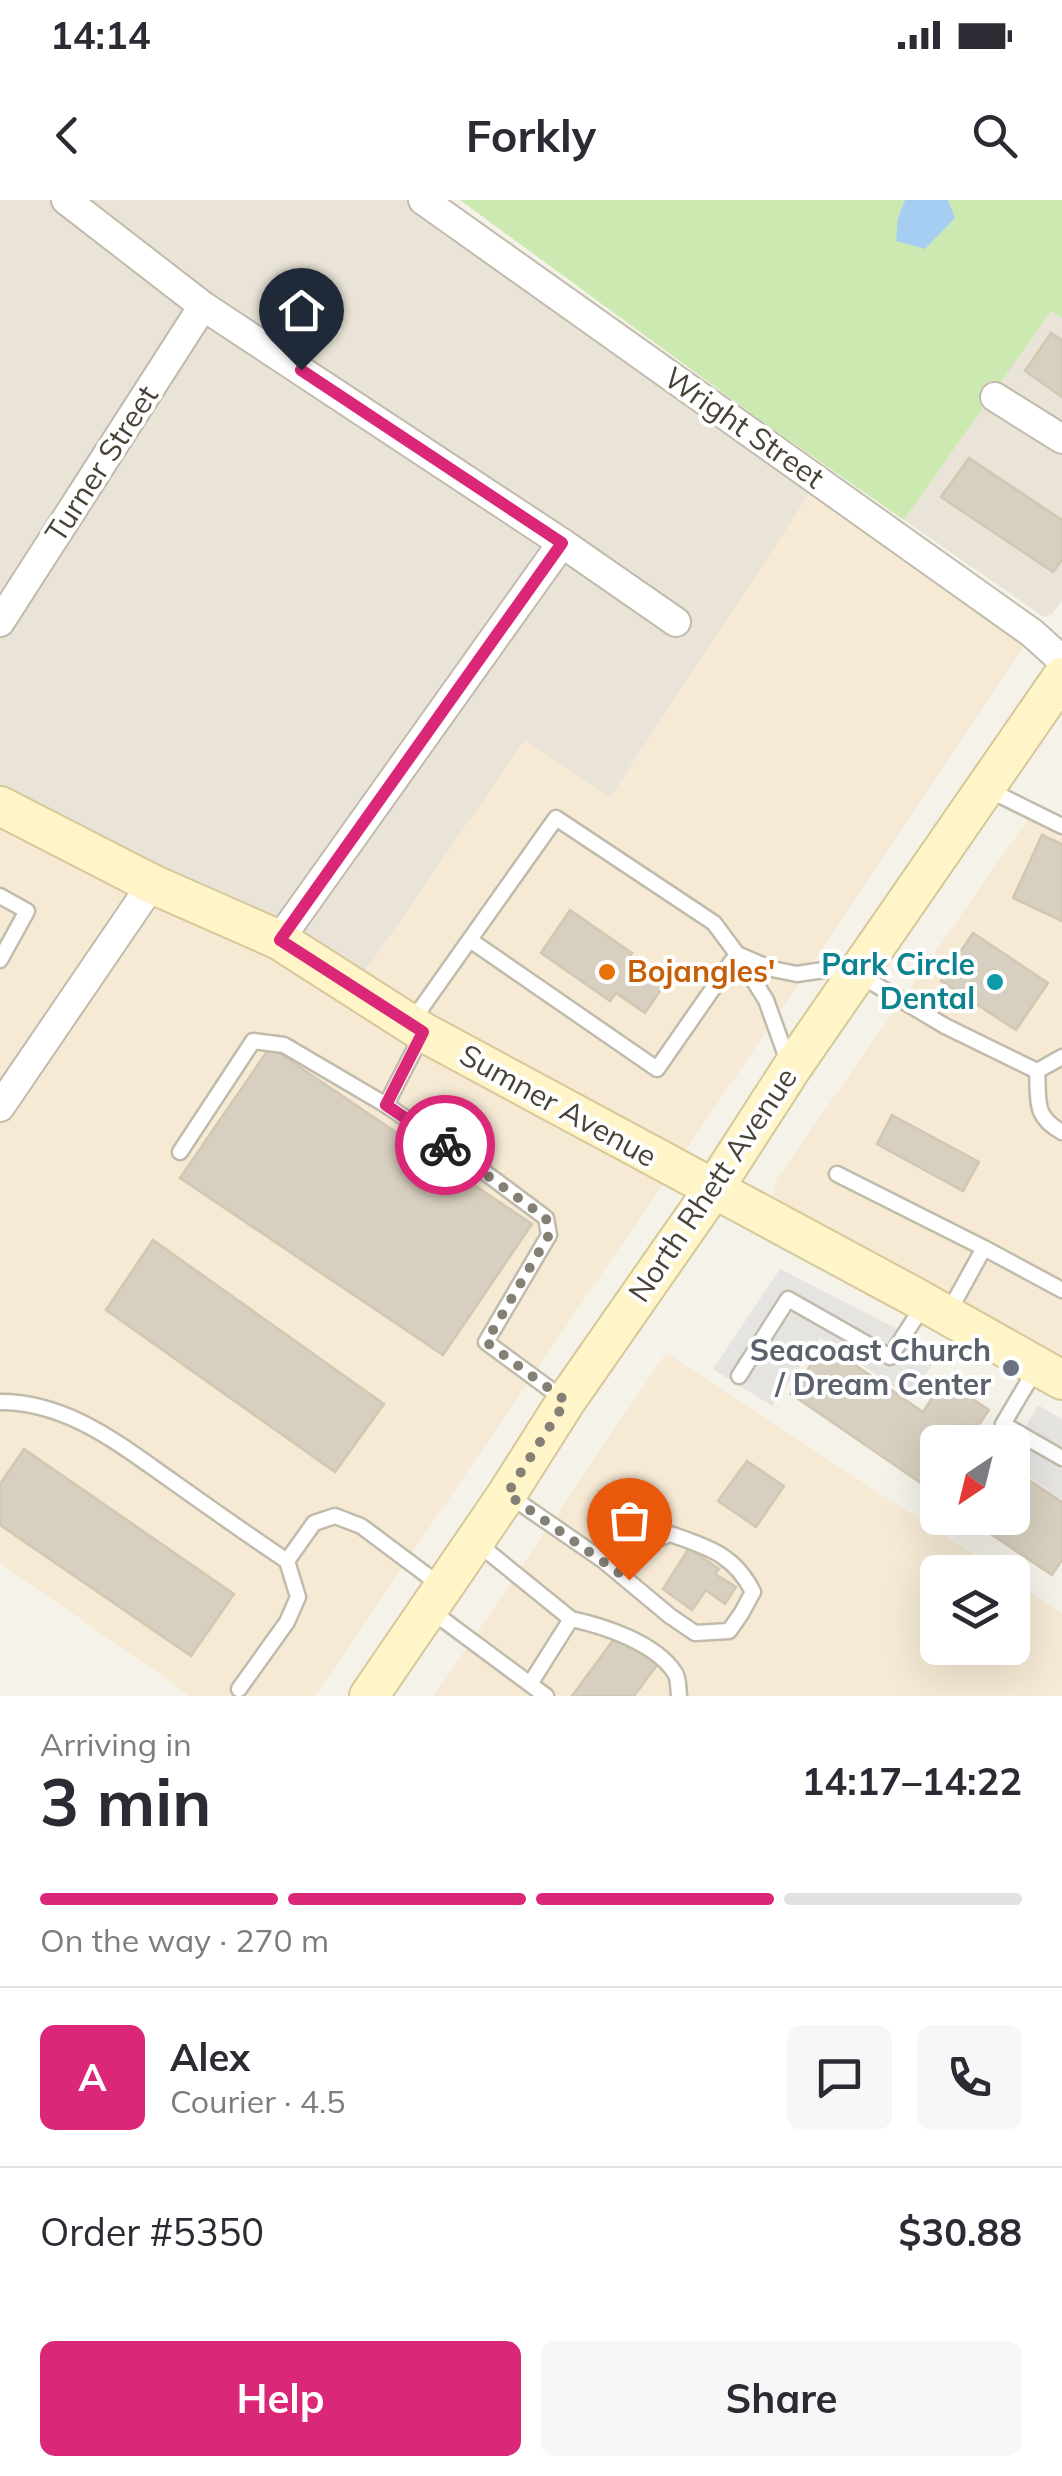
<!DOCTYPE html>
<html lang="en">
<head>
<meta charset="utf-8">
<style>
	:root { --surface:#fff; --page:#f7f7f7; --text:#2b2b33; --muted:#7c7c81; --line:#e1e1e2; --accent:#db2777 }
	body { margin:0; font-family:Mulish,sans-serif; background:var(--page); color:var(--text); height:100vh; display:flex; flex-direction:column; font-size:38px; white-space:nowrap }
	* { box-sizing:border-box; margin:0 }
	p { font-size:32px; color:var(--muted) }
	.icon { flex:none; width:55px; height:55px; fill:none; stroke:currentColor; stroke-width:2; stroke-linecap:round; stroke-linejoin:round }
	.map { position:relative; height:1496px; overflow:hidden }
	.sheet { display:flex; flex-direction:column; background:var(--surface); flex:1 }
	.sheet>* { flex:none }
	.needle { width:65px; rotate:215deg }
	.buttons { position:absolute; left:920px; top:1225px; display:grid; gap:20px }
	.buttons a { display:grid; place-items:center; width:110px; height:110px; border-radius:15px; background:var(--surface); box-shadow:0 10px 40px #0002; font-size:50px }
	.pin { position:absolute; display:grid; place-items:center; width:85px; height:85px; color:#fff; margin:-102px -42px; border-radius:50% 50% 50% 0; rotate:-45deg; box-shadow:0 0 10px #0007 }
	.pin .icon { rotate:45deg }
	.courier { position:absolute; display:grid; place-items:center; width:100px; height:100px; margin:-50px; border:8px solid #db2777; border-radius:50%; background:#fff; color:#222; box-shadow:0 2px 12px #0007 }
	.summary em { font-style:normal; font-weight:700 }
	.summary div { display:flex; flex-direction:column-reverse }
	.summary { display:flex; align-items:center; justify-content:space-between; height:170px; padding:0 40px }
	h1 { font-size:65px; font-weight:700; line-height:75px }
	.bar { display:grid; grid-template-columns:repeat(4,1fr); gap:15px 10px; align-content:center; height:120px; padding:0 40px }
	.bar i { height:12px; border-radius:8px; background:var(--line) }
	.bar .selected { background:var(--accent) }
	.bar p { grid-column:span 4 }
	.line { display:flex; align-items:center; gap:25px; padding:0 40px; border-top:2px solid var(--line) }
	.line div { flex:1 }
	.round { display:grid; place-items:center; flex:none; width:105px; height:105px; border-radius:15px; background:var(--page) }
	.action { display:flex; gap:20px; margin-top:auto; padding:20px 40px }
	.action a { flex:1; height:115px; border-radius:15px; background:var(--accent); color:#fff; font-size:40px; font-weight:700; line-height:115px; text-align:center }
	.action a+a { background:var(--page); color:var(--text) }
	.status { display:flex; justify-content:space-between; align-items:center; height:70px; padding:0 50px; background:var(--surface); direction:ltr }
	.status svg { height:28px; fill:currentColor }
	header { display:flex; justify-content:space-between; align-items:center; height:130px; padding:0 40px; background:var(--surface); font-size:45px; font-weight:700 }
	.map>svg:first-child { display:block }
</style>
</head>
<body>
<div class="status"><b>14:14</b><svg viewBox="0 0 49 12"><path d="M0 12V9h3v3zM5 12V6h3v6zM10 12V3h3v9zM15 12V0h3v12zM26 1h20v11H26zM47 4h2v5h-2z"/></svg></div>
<header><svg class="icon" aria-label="back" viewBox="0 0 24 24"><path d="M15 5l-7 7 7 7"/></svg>Forkly<svg class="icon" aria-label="search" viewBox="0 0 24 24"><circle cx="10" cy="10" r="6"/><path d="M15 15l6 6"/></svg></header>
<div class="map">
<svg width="1062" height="1496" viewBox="0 0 1062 1496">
	<rect width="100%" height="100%" fill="#f5f2e9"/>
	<!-- residential -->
	<g fill="#e9e4d7">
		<polygon points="0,0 423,0 818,281 610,598 525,540 354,788 0,606"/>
		<polygon points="1051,111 1062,118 1062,400 1052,414 1044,417 904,320"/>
	</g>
	<!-- commercial -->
	<g fill="#f6ead5">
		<polygon points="818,281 1032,433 814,761 315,1496 191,1496 0,1363 0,604 354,788 525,540 610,598"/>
		<polygon points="1033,612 1062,626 1062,1180 759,1014 775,990 776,980"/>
		<polygon points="666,1153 1000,1372 938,1372 938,1448 1012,1448 1013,1381 1062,1413 1062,1496 434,1496"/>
	</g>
	<!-- green -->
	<polygon fill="#cde9b2" points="460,0 905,0 898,18 955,19 948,0 1062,0 1062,118 1051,111 904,320 767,225"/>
	<!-- parking -->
	<g fill="#e6e4e1">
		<polygon points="780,1069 942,1152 909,1196 820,1138 772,1206 713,1169"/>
		<polygon points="1038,1205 1062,1219 1062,1300 1013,1266 1013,1250"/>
	</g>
	<!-- water -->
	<polygon fill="#a6cef2" points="905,0 948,0 955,18 925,49 896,41 898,18"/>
	<!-- building -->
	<g fill="#d7cfbf" stroke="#d2c7b2" stroke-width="2.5">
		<polygon points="1051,133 1062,140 1062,197 1025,171"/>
		<polygon points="969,258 1062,320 1062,360 1053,372 941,297"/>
		<polygon points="1042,635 1062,644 1062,721 1013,698"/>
		<polygon points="570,710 632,753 628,759 664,785 645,813 616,793 610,801 541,753"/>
		<polygon points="973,733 1048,783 1016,830 941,781"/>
		<polygon points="270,847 532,1024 443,1155 180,978"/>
		<polygon points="892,915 979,962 963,991 877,944"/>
		<polygon points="153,1040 384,1204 335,1272 106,1110"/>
		<polygon points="825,1144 923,1212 944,1180 989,1210 967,1242 938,1242 938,1287 934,1292 791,1194"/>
		<polygon points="24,1249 234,1394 191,1456 0,1325 0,1284"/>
		<polygon points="747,1261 784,1286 756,1327 718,1301"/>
		<polygon points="1012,1269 1062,1302 1062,1360 1052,1375 967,1318 1012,1318"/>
		<polygon points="689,1348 719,1369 715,1374 736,1387 725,1404 706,1390 692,1410 663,1389"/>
		<polygon points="617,1435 657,1465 634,1496 572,1496"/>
	</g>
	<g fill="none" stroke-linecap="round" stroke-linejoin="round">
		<defs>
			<g id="lane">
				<polyline points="989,590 1062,626"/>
				<polyline points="0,696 27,711 0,760"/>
				<polyline points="410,824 556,618 714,723 737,754 657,869 470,740"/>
				<polyline points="423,833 386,905 475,965 546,1018 549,1035 486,1142 566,1201"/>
				<polyline points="789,864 766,800 737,754 772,769 797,774 830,769 856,773 945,826 1037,871"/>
				<path d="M1037 871C1039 901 1033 916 1062 932"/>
				<polyline points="1037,871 1062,857"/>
				<polyline points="180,952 253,841 284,845 386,905"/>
				<polyline points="837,974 984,1048 1062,1090"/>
				<polyline points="947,1115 984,1048"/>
				<polyline points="1037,1167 1003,1224 1062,1258"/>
				<polyline points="739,1176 788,1099 890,1157 925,1103"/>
				<path d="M0 1202C68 1202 119 1244 172 1281 210 1308 248 1335 287 1361L314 1323 335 1316 361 1326 440 1385"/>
				<path d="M507 1294 604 1361 670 1416 695 1433 729 1431 741 1414 753 1392C734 1354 707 1347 670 1334L604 1361"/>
				<polyline points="476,1342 571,1419 530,1484"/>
				<polyline points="430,1410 546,1496"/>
				<path d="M571 1419C604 1426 656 1443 675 1473 679 1479 678 1489 679 1496"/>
				<polyline points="239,1489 287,1422 298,1397 287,1361"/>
			</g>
			<g id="street">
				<polyline points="66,0 203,106 562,343 676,422"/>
				<polyline points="423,0 1032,433 1062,460"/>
				<polyline points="995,197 1062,239"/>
				<polyline points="0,422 203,106"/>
				<polyline points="279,740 562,343"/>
				<polyline points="0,907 152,684"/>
			</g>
			<g id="secondary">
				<polyline points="0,606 152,684 279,740 423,832 913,1096 1062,1180"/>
				<polyline points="369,1496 507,1294 566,1201 713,990 791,869 1062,477"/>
			</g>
		</defs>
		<!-- lane casing -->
		<use href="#lane" stroke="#c1bbac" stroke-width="19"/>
		<!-- street casing -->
		<use href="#street" stroke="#c1bbac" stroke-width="32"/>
		<!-- secondary casing -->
		<use href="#secondary" stroke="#d5c899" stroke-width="42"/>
		<!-- lane -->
		<use href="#lane" stroke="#fff" stroke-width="14"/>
		<!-- street -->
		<use href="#street" stroke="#fff" stroke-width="28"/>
		<!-- secondary -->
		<use href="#secondary" stroke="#fff5c9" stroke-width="38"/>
	</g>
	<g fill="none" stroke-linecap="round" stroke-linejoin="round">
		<!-- done -->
		<polyline stroke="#858075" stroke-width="10" stroke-dasharray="0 18" points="445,945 546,1018 549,1035 486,1142 566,1201 507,1294 629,1380"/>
		<!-- route -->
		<polyline stroke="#db2777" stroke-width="12" points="301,170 562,343 280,740 423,832 386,905 445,945"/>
	</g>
	<!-- markers -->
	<circle fill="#e8710a" stroke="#fff" stroke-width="4" cx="607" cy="772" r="10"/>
	<circle fill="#0f9aa8" stroke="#fff" stroke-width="4" cx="995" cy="782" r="10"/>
	<circle fill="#6b7280" stroke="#fff" stroke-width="4" cx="1011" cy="1168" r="10"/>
	<g text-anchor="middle" stroke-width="8" stroke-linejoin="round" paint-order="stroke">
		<!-- street labels -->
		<g font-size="30" fill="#494337" stroke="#fff">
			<text transform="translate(744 228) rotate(35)" y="10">Wright Street</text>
			<text transform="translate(102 264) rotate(-57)" y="10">Turner Street</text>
			<text transform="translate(558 906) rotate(29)" y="10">Sumner Avenue</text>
			<text transform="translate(713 985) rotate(-56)" y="10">North Rhett Avenue</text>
		</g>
		<!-- culture labels -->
		<g font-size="30" font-weight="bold" fill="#0d838f" stroke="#fff" text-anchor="end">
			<text x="975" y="775">Park Circle<tspan x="975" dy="34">Dental</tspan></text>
		</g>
		<!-- food labels -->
		<g font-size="30" font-weight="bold" fill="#c56008" stroke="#fff" text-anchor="start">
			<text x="627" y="782">Bojangles'</text>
		</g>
		<!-- worship labels -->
		<g font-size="30" font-weight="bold" fill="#5b616d" stroke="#fff" text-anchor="end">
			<text x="991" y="1161">Seacoast Church<tspan x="991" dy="34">/ Dream Center</tspan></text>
		</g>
	</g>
</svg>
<div class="buttons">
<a><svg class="needle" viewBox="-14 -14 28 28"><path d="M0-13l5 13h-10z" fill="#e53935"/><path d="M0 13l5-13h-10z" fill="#7c7c81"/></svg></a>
<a><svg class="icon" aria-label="layers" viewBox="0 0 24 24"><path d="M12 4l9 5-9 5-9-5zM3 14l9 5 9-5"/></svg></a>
</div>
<div class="pin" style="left:629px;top:1380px;background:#ea580c"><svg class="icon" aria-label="bag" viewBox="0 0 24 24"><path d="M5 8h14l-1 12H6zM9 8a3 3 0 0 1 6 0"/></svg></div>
<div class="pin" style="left:301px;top:170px;background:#1f2937"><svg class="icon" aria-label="home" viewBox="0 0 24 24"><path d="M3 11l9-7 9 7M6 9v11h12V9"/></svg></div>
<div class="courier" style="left:445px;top:945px"><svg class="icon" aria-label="bike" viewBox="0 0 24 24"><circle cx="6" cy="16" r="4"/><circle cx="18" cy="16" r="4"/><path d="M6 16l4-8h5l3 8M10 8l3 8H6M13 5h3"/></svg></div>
</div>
<section class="sheet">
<div class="summary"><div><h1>3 min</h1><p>Arriving in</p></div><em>14:17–14:22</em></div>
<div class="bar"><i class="selected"></i><i class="selected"></i><i class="selected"></i><i></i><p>On the way · 270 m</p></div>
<div class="line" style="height:180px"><b class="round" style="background:var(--accent);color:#fff">A</b><div><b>Alex</b><p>Courier · 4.5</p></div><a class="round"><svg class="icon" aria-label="chat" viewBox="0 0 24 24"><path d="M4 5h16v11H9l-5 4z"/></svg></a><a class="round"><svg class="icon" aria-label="phone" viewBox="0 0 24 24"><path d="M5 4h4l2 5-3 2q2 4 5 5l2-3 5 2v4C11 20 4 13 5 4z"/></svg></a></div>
<div class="line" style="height:130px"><div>Order #5350</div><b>$30.88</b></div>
<div class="action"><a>Help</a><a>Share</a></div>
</section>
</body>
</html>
